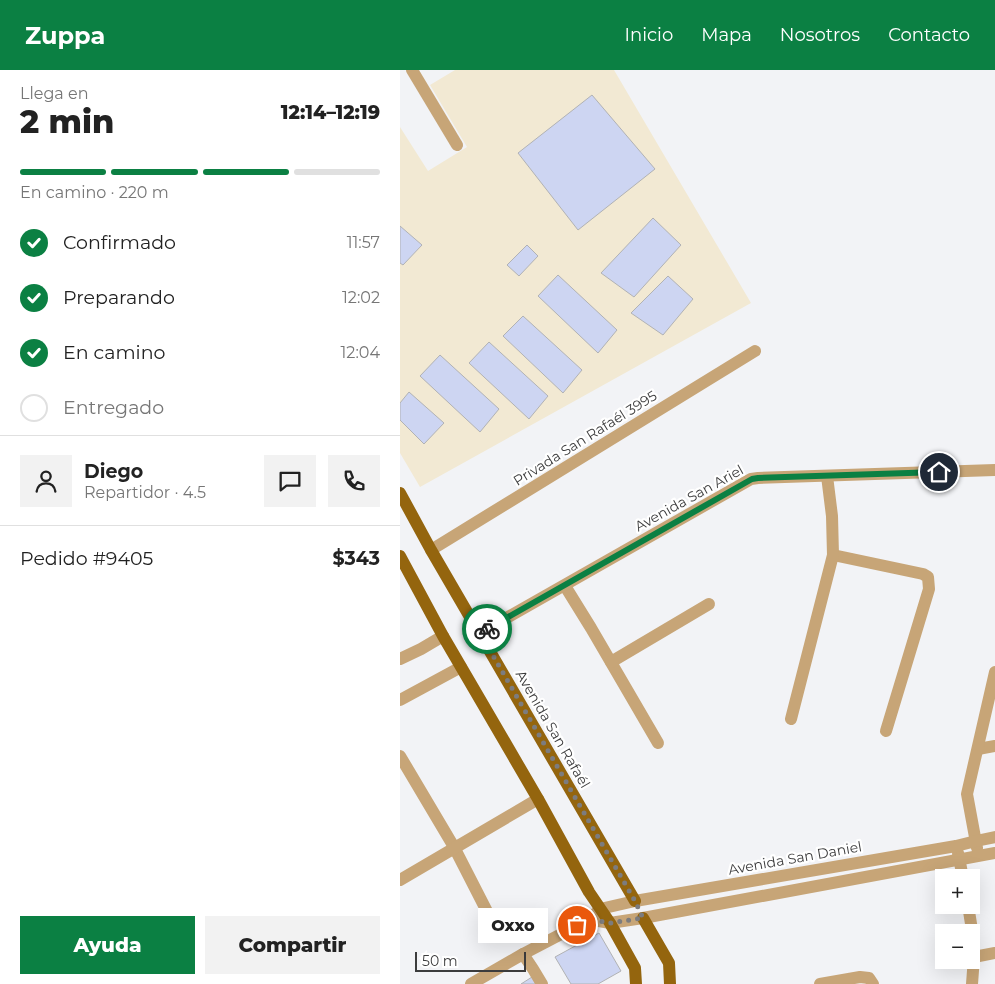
<!DOCTYPE html>
<html lang="es">
<head>
<meta charset="utf-8">
<style>
	:root { --surface:#fff; --page:#f2f2f2; --text:#222; --muted:#767676; --line:#e0e0e0; --accent:#0b8043 }
	body { margin:0; font-family:Montserrat,sans-serif; background:var(--page); color:var(--text); height:100vh; display:flex; flex-direction:column; font-size:19px; white-space:nowrap }
	* { box-sizing:border-box; margin:0 }
	p { font-size:16px; color:var(--muted) }
	.icon { flex:none; width:28px; height:28px; fill:none; stroke:currentColor; stroke-width:2; stroke-linecap:round; stroke-linejoin:round }
	.map { position:relative; flex:1; overflow:hidden }
	.side { display:flex; flex-direction:column; background:var(--surface); width:400px }
	.side>* { flex:none }
	.tools { position:absolute; left:535px; top:799px; display:grid; gap:10px }
	.tools a { display:grid; place-items:center; width:45px; height:45px; border-radius:0px; background:var(--surface); box-shadow:0 5px 20px #0002; font-size:25px }
	.scale { position:absolute; left:15px; bottom:12px; width:111px; box-sizing:border-box; padding-left:5px; border:2px solid #3c3c3d; border-top:0; font-size:14px; line-height:18px; white-space:nowrap; color:#3c3c3d; -webkit-text-stroke:4px #fff; paint-order:stroke }
	.pin { position:absolute; display:grid; place-items:center; width:42px; height:42px; color:#fff; margin:-21px; border:2px solid #fff; border-radius:50%; box-shadow:0 1px 5px #0007 }
	.courier { position:absolute; display:grid; place-items:center; width:50px; height:50px; margin:-25px; border:4px solid #0b8043; border-radius:50%; background:#fff; color:#222; box-shadow:0 1px 6px #0007 }
	.bubble { position:absolute; height:35px; border-radius:0px; background:var(--surface); box-shadow:0 5px 20px #0002; font-size:16px; font-weight:800; line-height:35px; text-align:center }
	.head em { font-style:normal; font-weight:800 }
	.head div { display:flex; flex-direction:column-reverse }
	.head { display:flex; align-items:center; justify-content:space-between; height:85px; padding:0 20px }
	h1 { font-size:32px; font-weight:800; line-height:38px }
	.bar { display:grid; grid-template-columns:repeat(4,1fr); gap:8px 5px; align-content:center; height:60px; padding:0 20px }
	.bar i { height:6px; border-radius:4px; background:var(--line) }
	.bar .on { background:var(--accent) }
	.bar p { grid-column:span 4 }
	.line { display:flex; align-items:center; gap:12px; padding:0 20px; border-top:1px solid var(--line) }
	.line div { flex:1 }
	.round { display:grid; place-items:center; flex:none; width:52px; height:52px; border-radius:0px; background:var(--page) }
	ol { padding:0 20px; list-style:none }
	li { display:flex; align-items:center; gap:15px; height:55px }
	li p { margin-inline-start:auto }
	li .icon { padding:5px; border-radius:50%; background:var(--accent); color:#fff; stroke-width:4 }
	li:last-child { color:var(--muted) }
	li i { width:28px; height:28px; border:2px solid var(--line); border-radius:50% }
	.primary-button { display:flex; gap:10px; margin-top:auto; padding:10px 20px }
	.primary-button a { flex:1; height:58px; border-radius:0px; background:var(--accent); color:#fff; font-size:20px; font-weight:800; line-height:58px; text-align:center }
	.primary-button a+a { background:var(--page); color:var(--text) }
	header { display:flex; align-items:center; gap:30px; box-sizing:border-box; height:70px; padding:0 25px; background:var(--accent); color:#fff }
	header strong { font-size:24px }
	nav { display:flex; gap:28px; margin-inline-start:auto; font-size:18px }
	main { display:flex; flex:1; min-height:0 }
	.map>svg:first-child { display:block }
</style>
</head>
<body>
<header>
<strong>Zuppa</strong>
<nav><a>Inicio</a><a>Mapa</a><a>Nosotros</a><a>Contacto</a></nav>
</header>
<main>
<section class="side">
<div class="head"><div><h1>2 min</h1><p>Llega en</p></div><em>12:14–12:19</em></div>
<div class="bar"><i class="on"></i><i class="on"></i><i class="on"></i><i></i><p>En camino · 220 m</p></div>
<ol>
<li><svg class="icon" aria-label="check" viewBox="0 0 24 24"><path d="M5 12l5 5 9-10"/></svg>Confirmado<p>11:57</p></li>
<li><svg class="icon" aria-label="check" viewBox="0 0 24 24"><path d="M5 12l5 5 9-10"/></svg>Preparando<p>12:02</p></li>
<li><svg class="icon" aria-label="check" viewBox="0 0 24 24"><path d="M5 12l5 5 9-10"/></svg>En camino<p>12:04</p></li>
<li><i></i>Entregado</li>
</ol>
<div class="line" style="height:90px"><a class="round"><svg class="icon" aria-label="person" viewBox="0 0 24 24"><circle cx="12" cy="8" r="4"/><path d="M4 21q1-7 8-7t8 7"/></svg></a><div><b>Diego</b><p>Repartidor · 4.5</p></div><a class="round"><svg class="icon" aria-label="chat" viewBox="0 0 24 24"><path d="M4 5h16v11H9l-5 4z"/></svg></a><a class="round"><svg class="icon" aria-label="phone" viewBox="0 0 24 24"><path d="M5 4h4l2 5-3 2q2 4 5 5l2-3 5 2v4C11 20 4 13 5 4z"/></svg></a></div>
<div class="line" style="height:65px"><div>Pedido #9405</div><b>$343</b></div>
<div class="primary-button"><a>Ayuda</a><a>Compartir</a></div>
</section>
<div class="map">
<svg width="595" height="914" viewBox="0 0 595 914">
	<rect width="100%" height="100%" fill="#f2f3f6"/>
	<!-- education -->
	<polygon fill="#f2e9d3" points="55,0 214,0 351,233 20,417 0,383 0,57 28,101 67,77 30,15"/>
	<!-- building -->
	<g fill="#cdd5f2" stroke="#b1b2b4">
		<polygon points="192,25 255,99 178,160 118,83"/>
		<polygon points="253,148 281,175 234,227 201,203"/>
		<polygon points="0,156 22,175 3,195 0,193"/>
		<polygon points="127,175 138,186 119,206 107,195"/>
		<polygon points="158,205 217,260 198,283 138,226"/>
		<polygon points="268,206 293,229 263,265 231,243"/>
		<polygon points="123,246 182,300 163,323 103,266"/>
		<polygon points="89,272 148,326 129,349 69,293"/>
		<polygon points="40,285 99,339 80,362 20,306"/>
		<polygon points="9,322 44,353 24,374 0,350 0,333"/>
		<polygon points="199,863 221,901 198,914 171,914 155,887"/>
		<polygon points="132,907 136,914 121,914"/>
	</g>
	<g fill="none" stroke-linecap="round" stroke-linejoin="round">
		<!-- minor -->
		<g stroke="#c7a577" stroke-width="12">
			<polyline points="12,0 57,75"/>
			<polyline points="31,480 355,281"/>
			<polyline points="433,485 523,504 528,507 529,519 486,661"/>
			<polyline points="165,516 191,558 258,673"/>
			<polyline points="80,563 351,409 358,408 595,400"/>
			<polyline points="0,589 21,579 43,566"/>
			<polyline points="211,592 309,534"/>
			<polyline points="0,630 61,597"/>
			<polyline points="391,649 433,485 432,446 427,406"/>
			<polyline points="578,679 595,676"/>
			<polyline points="0,686 54,777 96,859"/>
			<polyline points="577,778 567,724 595,602"/>
			<polyline points="558,783 563,808"/>
			<polyline points="0,810 138,729"/>
			<polyline points="568,835 572,860 574,887 572,914"/>
			<polyline points="199,851 210,853 243,848 595,783"/>
			<polyline points="123,884 133,899 142,914"/>
			<polyline points="574,887 595,883"/>
			<polyline points="71,914 123,884 190,849 200,839 235,831 556,776 576,771 595,767"/>
			<polyline points="420,914 460,907 469,908 473,914"/>
		</g>
		<!-- major -->
		<g stroke="#94650e" stroke-width="12">
			<polyline points="0,423 31,480 235,831"/>
			<polyline points="0,486 43,566 138,729 189,822 210,853 235,898 236,914"/>
			<polyline points="243,848 269,893 270,914"/>
		</g>
	</g>
	<g fill="none" stroke-linecap="round" stroke-linejoin="round">
		<!-- done -->
		<polyline stroke="#7c7c7e" stroke-width="5" stroke-dasharray="0 9" points="87,559 80,563 235,831 243,848 210,853 190,849 177,855"/>
		<!-- route -->
		<polyline stroke="#0b8043" stroke-width="6" points="87,559 352,409 358,408 539,402"/>
	</g>
	<g text-anchor="middle" stroke-width="4.5" stroke-linejoin="round" paint-order="stroke">
		<!-- street labels -->
		<g font-size="14" fill="#3c3c3d" stroke="#fff">
			<text transform="translate(185 368) rotate(-32)" y="5">Privada San Rafaél 3995</text>
			<text transform="translate(289 428) rotate(-29)" y="5">Avenida San Ariel</text>
			<text transform="translate(153 659) rotate(60)" y="5">Avenida San Rafaél</text>
			<text transform="translate(395 788) rotate(-10)" y="5">Avenida San Daniel</text>
		</g>
	</g>
</svg>
<div class="tools">
<a>+</a>
<a>−</a>
</div>
<div class="scale">50 m</div>
<div class="pin" style="left:177px;top:855px;background:#ea580c"><svg class="icon" aria-label="bag" viewBox="0 0 24 24"><path d="M5 8h14l-1 12H6zM9 8a3 3 0 0 1 6 0"/></svg></div>
<div class="pin" style="left:539px;top:402px;background:#1f2937"><svg class="icon" aria-label="home" viewBox="0 0 24 24"><path d="M3 11l9-7 9 7M6 9v11h12V9"/></svg></div>
<div class="courier" style="left:87px;top:559px"><svg class="icon" aria-label="bike" viewBox="0 0 24 24"><circle cx="6" cy="16" r="4"/><circle cx="18" cy="16" r="4"/><path d="M6 16l4-8h5l3 8M10 8l3 8H6M13 5h3"/></svg></div>
<div class="bubble" style="left:78px;top:838px;width:70px">Oxxo</div>
</div>
</main>
</body>
</html>
